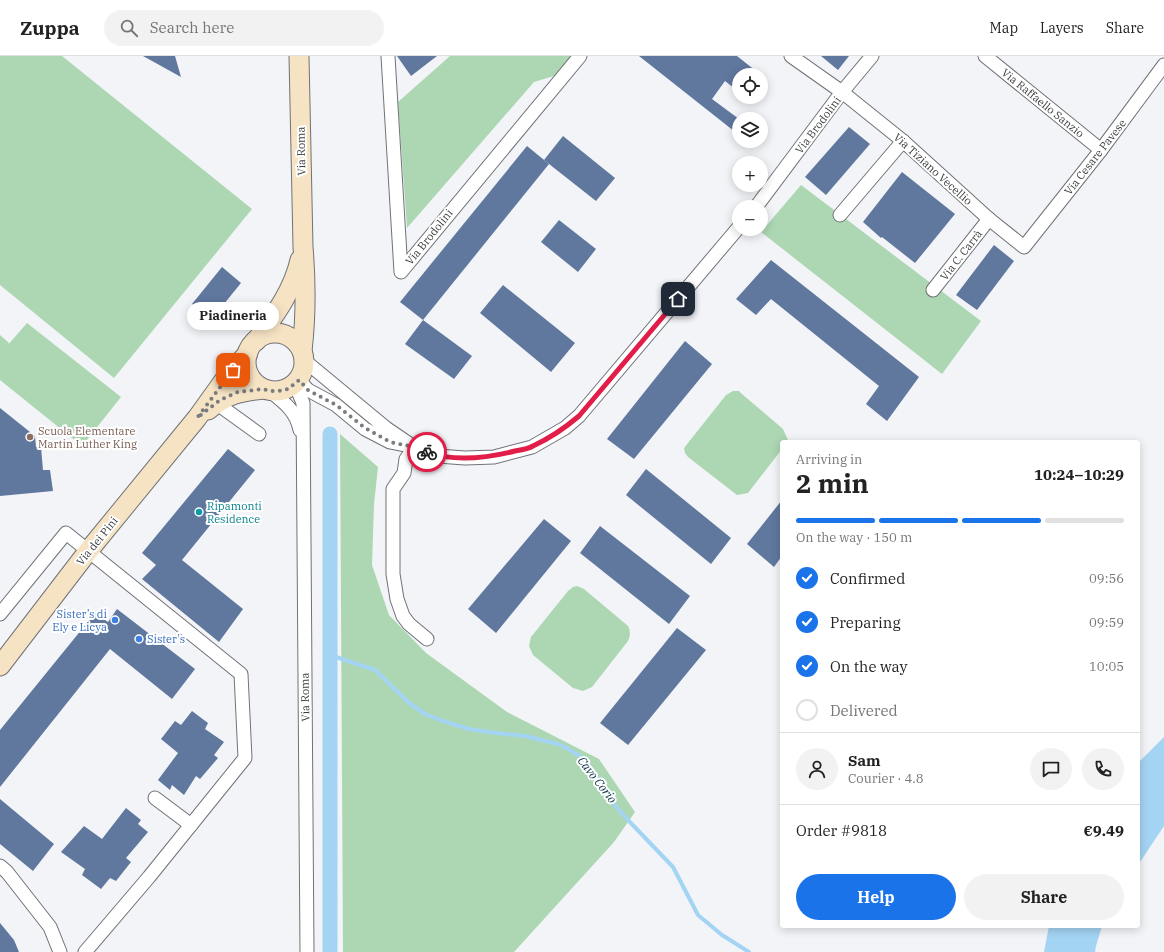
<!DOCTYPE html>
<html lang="en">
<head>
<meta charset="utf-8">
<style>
	:root { --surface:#fff; --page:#f2f2f2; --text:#222; --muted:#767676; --line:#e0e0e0; --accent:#1a73e8 }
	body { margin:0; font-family:"IBM Plex Serif",serif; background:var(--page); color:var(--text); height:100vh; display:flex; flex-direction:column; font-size:15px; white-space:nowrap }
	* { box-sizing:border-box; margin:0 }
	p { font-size:13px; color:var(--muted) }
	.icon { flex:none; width:22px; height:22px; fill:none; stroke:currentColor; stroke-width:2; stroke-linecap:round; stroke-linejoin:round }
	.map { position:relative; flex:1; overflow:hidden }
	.panel { position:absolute; left:780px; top:384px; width:360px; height:488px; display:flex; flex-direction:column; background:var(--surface); border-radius:4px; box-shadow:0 2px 10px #0003 }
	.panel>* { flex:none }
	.controls { position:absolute; left:732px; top:12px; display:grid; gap:8px }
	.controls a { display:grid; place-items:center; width:36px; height:36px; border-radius:50%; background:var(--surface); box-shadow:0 2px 10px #0003; font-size:20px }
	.pin { position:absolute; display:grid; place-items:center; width:34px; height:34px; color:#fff; margin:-17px; border-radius:8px; box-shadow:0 2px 6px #0006 }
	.courier { position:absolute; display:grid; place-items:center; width:40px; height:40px; margin:-20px; border:3px solid #e11d48; border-radius:50%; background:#fff; color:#222; box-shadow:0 1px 5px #0007 }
	.bubble { position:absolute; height:28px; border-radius:14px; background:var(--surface); box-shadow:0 2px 10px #0003; font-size:13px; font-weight:700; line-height:28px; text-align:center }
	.overview em { font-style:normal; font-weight:700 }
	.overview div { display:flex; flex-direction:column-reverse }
	.overview { display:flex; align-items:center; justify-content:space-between; height:68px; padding:0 16px }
	h1 { font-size:26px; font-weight:700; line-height:30px }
	.bar { display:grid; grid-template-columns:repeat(4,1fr); gap:6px 4px; align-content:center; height:48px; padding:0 16px }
	.bar i { height:5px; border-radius:3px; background:var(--line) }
	.bar .active { background:var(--accent) }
	.bar p { grid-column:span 4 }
	.line { display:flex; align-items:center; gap:10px; padding:0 16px; border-top:1px solid var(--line) }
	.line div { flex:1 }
	.round { display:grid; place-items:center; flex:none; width:42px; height:42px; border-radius:21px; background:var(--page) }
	ol { padding:0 16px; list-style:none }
	li { display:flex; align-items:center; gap:12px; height:44px }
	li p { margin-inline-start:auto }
	li .icon { padding:4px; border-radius:50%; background:var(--accent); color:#fff; stroke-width:4 }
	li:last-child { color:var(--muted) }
	li i { width:22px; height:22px; border:2px solid var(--line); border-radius:50% }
	.cta { display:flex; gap:8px; margin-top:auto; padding:8px 16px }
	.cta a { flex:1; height:46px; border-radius:24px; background:var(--accent); color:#fff; font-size:16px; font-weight:700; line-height:46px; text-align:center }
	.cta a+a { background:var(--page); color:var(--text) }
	header { display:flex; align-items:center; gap:24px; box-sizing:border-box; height:56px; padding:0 20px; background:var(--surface); border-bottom:1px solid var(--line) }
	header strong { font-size:19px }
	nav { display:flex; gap:22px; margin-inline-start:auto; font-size:14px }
	.search { width:280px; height:36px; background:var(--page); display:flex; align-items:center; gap:10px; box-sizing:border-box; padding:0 14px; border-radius:22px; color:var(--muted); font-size:15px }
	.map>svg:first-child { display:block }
</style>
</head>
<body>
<header>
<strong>Zuppa</strong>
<div class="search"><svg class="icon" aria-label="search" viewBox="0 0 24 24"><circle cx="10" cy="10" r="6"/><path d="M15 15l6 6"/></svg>Search here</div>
<nav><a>Map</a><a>Layers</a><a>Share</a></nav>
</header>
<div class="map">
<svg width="1164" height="896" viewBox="0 0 1164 896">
	<rect width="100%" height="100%" fill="#f2f4f8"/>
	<!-- green -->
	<g fill="#add7b3">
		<polygon points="0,0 62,0 252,153 114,322 0,229"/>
		<polygon points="450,0 573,0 557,19 534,26 407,172 398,46"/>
		<polygon points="801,129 981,265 942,318 761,176"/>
		<polygon points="27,267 121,341 82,390 0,324 0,279 9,287 7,290"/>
		<polygon points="733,335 739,335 742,338 783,373 788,384 787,386 782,386 782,393 748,437 737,439 688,401 685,397 684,392 726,339"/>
		<polygon points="340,378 378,411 374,448 372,509 389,559 426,597 507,656 599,703 635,756 614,786 514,896 343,896"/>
		<path d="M577 530 584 533 628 570C631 576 630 580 628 585L592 631 583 635 573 632 533 599 529 590 531 581 568 535 573 531Z"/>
	</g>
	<!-- water -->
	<g fill="#a4d4f3">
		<polygon points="1164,681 1164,770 1138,809 1138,707"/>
		<polygon points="1049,870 1102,870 1096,890 1095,896 1044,896"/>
	</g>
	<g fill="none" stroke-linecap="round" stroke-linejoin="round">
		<!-- stream -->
		<polyline stroke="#a4d4f3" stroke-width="4" points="330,599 375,614 409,647 425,658 443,665 469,673 496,677 526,680 561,689 580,700 591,712 613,747 628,764 673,811 698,859 722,879 749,896"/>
		<!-- canal -->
		<polyline stroke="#a4d4f3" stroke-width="15" points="330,896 330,378"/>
	</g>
	<!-- building -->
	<g fill="#60779e">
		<polygon points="143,0 175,0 181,21"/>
		<polygon points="397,0 437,0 411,20"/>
		<polygon points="639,0 737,0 761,19 739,19 739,36 725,25 712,43 739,63 739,79"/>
		<polygon points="821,0 849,0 838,14"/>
		<polygon points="849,71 870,88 826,139 805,121"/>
		<polygon points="563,80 615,122 596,145 544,104"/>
		<polygon points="527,90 549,108 423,264 400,246"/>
		<polygon points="902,116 955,158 915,207 882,181 881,182 863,166"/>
		<polygon points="559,164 596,193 578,216 541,186"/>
		<polygon points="994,189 1014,205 977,254 956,239"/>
		<polygon points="771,204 919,321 887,365 866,348 879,330 771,243 756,259 736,243"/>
		<polygon points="222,211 241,227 211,264 192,248"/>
		<polygon points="503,229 575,287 551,316 480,257"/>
		<polygon points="423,264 472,300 454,323 405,288"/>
		<polygon points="685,285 712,308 634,403 607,383"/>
		<polygon points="0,352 35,380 36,391 41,391 43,414 50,414 53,435 0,440"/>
		<polygon points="228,393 255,414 182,504 243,553 219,586 142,523 156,509 142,497"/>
		<polygon points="646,413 731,482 711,508 626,439"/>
		<polygon points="782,444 782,500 774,511 747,488"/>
		<polygon points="544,463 571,485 496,577 468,553"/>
		<polygon points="600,470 690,540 669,568 580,497"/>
		<polygon points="117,553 195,613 172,643 110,593 0,731 0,674 95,557 108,566"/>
		<polygon points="677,572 706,594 628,689 600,667"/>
		<polygon points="192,655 208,667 205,673 224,686 214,699 218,702 200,723 196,720 184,739 172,729 170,734 158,724 178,697 161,683 175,665 181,669"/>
		<polygon points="0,743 54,788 33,815 0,788"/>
		<polygon points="126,752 141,764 138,768 148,776 126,802 131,806 116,825 110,822 101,833 82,819 85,813 61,796 84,770 102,783"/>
		<polygon points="0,867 14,884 19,896 0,896"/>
	</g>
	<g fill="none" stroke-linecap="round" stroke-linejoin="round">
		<defs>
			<g id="street">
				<polyline points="388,0 401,216 580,0"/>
				<polyline points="872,0 842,36 903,85 989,163 1024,191 1101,94 1164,9"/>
				<polyline points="985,0 1101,94"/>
				<polyline points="756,151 842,36 791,0"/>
				<polyline points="840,159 903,85"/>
				<polyline points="933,234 989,163"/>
				<polyline points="305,305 386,372 408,387"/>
				<polyline points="299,324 308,334 336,349 365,373 390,386 415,391 438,400 465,402 494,401 532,391 565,372 579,360 739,171"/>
				<polyline points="295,328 303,347 307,896"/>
				<path d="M270 335C285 347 296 355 300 374"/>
				<polyline points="216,347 259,378"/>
				<polyline points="415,391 406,403 404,417 393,433 393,518 397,543 403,560 409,568 427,583"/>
				<polyline points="0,558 66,477 241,618 245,702 149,821 85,896"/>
				<polyline points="155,742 191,769"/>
				<polyline points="0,810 7,816 50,871 60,896"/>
			</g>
			<g id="secondary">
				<path d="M299 0 303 191C306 226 306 260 302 295"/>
				<circle cx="275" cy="306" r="29"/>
				<path d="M256 285C274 260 293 235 300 204"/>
				<path d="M208 354C228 338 238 336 263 333"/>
				<polyline points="0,610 89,494 197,362 225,323 248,297"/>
			</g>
		</defs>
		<!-- street casing -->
		<use href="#street" stroke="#707276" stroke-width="15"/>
		<!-- secondary casing -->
		<use href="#secondary" stroke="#707276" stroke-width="21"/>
		<!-- street -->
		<use href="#street" stroke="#fff" stroke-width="13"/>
		<!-- secondary -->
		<use href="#secondary" stroke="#f6e3c4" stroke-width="19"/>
	</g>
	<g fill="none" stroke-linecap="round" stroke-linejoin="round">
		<!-- done -->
		<polyline stroke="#7b7c7f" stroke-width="4" stroke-dasharray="0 7.2" points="233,314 197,362 220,344 238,336 263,333 270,335 279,335 288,333 299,324 308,334 336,349 365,372 390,386 414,391 427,396"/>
		<!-- route -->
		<path stroke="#e11d48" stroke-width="5" d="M427 396C454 406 487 402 515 395 521 394 528 393 533 390 550 382 565 372 579 360L678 243"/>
	</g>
	<!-- markers -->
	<circle fill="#8d6e63" stroke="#fff" stroke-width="1.5" cx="30" cy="381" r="4"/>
	<circle fill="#0f9aa8" stroke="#fff" stroke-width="1.5" cx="199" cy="456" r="4"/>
	<g fill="#3f7fe0" stroke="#fff" stroke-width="1.5">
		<circle cx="115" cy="564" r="4"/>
		<circle cx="139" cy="583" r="4"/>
	</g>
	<g text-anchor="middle" stroke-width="4" stroke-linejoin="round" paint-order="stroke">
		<!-- street labels -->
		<g font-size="11" fill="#3b3c3e" stroke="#fff">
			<text transform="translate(1043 47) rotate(39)" y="4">Via Raffaello Sanzio</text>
			<text transform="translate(818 69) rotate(-53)" y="4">Via Brodolini</text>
			<text transform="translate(301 95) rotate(-91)" y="4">Via Roma</text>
			<text transform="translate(1095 101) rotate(-52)" y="4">Via Cesare Pavese</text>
			<text transform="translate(933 113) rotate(42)" y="4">Via Tiziano Vecellio</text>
			<text transform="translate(429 181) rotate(-51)" y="4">Via Brodolini</text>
			<text transform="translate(961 199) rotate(-52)" y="4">Via C. Carrà</text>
			<text transform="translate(97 485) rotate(-51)" y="4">Via dei Pini</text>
			<text transform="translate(305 641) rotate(-91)" y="4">Via Roma</text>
		</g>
		<!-- education labels -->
		<g font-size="11" fill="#785e54" stroke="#fff" text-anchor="start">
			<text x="38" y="379">Scuola Elementare<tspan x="38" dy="13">Martin Luther King</tspan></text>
		</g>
		<!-- culture labels -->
		<g font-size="11" fill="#0d838f" stroke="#fff" text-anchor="start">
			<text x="207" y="454">Ripamonti<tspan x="207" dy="13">Residence</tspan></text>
		</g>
		<!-- shop labels -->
		<g font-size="11" fill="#366cbe" stroke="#fff" text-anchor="end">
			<text x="107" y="562">Sister’s di<tspan x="107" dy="13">Ely e Licya</tspan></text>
			<text x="147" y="587" text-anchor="start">Sister's</text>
		</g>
		<!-- water labels -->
		<g font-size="12" font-style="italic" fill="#063045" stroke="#fff">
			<text transform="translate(597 724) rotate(52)" y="4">Cavo Corio</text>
		</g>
	</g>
</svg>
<div class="controls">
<a><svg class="icon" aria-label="locate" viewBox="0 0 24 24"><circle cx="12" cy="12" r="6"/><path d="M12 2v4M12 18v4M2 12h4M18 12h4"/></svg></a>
<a><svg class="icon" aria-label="layers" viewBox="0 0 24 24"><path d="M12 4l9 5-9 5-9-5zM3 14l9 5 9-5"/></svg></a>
<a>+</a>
<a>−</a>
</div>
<div class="pin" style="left:233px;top:314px;background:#ea580c"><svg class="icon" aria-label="bag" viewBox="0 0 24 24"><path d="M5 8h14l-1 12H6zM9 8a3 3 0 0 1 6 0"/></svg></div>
<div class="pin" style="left:678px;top:243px;background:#1f2937"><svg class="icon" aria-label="home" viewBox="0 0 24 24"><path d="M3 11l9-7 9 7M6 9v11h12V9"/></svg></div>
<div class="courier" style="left:427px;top:396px"><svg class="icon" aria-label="bike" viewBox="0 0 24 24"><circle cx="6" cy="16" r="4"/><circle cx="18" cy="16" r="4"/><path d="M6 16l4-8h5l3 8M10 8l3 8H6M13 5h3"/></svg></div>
<div class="bubble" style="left:187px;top:246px;width:92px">Piadineria</div>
<section class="panel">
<div class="overview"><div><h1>2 min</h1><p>Arriving in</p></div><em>10:24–10:29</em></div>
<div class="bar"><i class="active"></i><i class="active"></i><i class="active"></i><i></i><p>On the way · 150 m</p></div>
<ol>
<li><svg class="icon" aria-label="check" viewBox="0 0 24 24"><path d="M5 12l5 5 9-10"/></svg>Confirmed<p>09:56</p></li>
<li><svg class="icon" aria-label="check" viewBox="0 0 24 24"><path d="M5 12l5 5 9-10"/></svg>Preparing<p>09:59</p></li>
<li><svg class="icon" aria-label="check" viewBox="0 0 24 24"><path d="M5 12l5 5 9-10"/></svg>On the way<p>10:05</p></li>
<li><i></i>Delivered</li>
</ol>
<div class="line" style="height:72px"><a class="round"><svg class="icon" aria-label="person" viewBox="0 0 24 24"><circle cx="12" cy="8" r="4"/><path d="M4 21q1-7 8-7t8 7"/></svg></a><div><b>Sam</b><p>Courier · 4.8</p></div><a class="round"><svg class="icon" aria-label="chat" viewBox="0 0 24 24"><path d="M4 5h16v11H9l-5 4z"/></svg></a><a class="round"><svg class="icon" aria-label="phone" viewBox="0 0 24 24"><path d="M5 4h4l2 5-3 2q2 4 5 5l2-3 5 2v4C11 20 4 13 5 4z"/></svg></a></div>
<div class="line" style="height:52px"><div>Order #9818</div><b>€9.49</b></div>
<div class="cta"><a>Help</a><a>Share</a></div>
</section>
</div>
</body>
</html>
